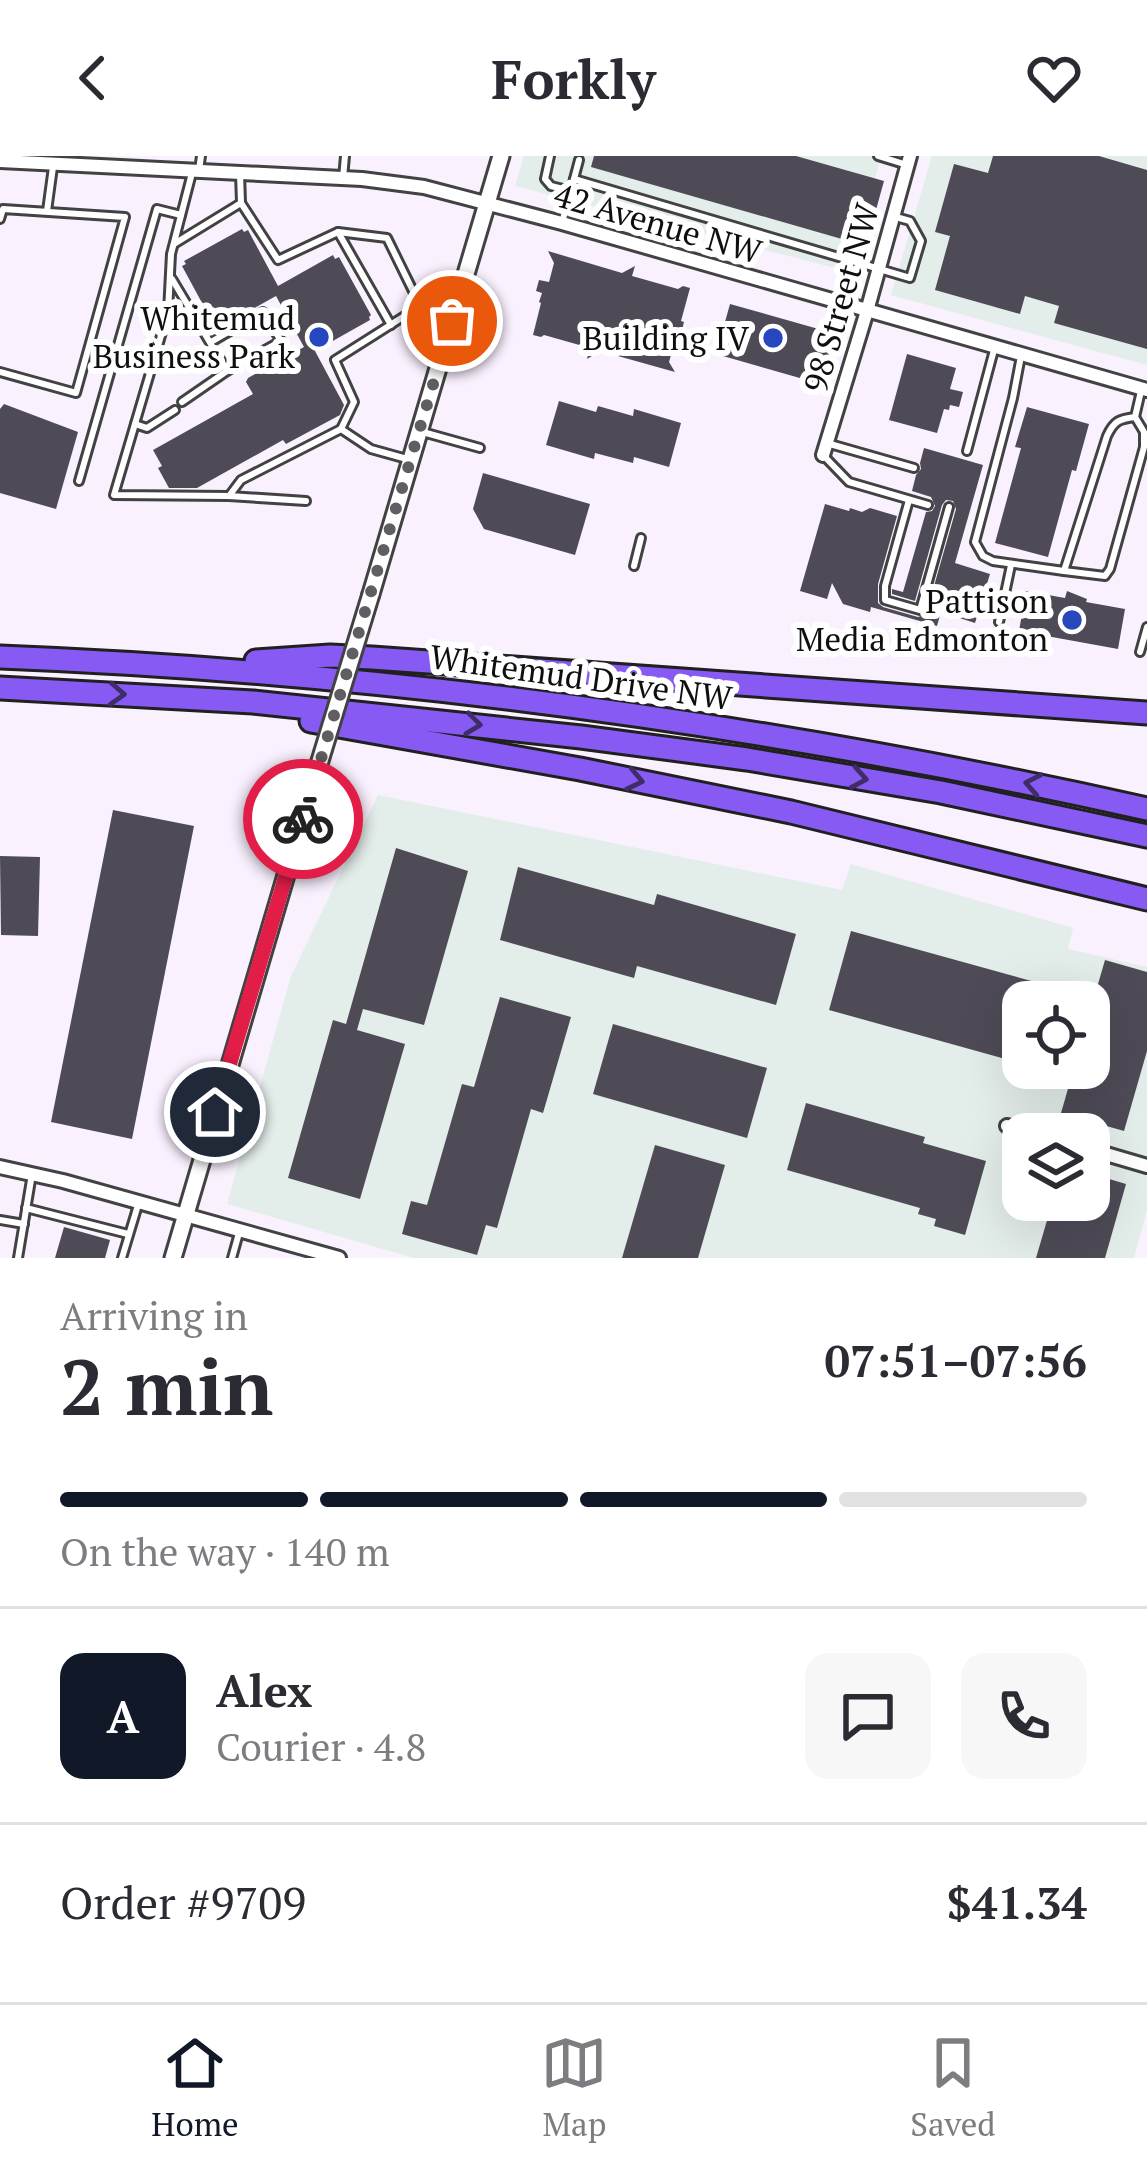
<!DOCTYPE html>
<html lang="en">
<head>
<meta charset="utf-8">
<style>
	:root { --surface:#fff; --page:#f7f7f7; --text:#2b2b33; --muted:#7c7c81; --line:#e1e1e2; --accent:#111827 }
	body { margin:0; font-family:"PT Serif",serif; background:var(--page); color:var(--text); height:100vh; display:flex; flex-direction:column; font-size:45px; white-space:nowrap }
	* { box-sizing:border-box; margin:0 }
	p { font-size:39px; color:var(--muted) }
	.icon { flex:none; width:66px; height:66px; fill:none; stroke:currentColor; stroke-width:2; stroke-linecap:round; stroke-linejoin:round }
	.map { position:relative; height:1102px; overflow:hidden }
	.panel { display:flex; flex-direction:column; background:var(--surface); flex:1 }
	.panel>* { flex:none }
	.fabs { position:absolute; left:1002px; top:825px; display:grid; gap:24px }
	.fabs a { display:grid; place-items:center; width:108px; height:108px; border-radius:24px; background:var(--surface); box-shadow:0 12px 48px #0002; font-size:60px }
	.pin { position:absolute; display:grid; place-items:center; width:102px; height:102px; color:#fff; margin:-51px; border:6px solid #fff; border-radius:50%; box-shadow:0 3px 12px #0007 }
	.courier { position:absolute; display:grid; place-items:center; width:120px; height:120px; margin:-60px; border:9px solid #e11d48; border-radius:50%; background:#fff; color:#222; box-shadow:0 3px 15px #0007 }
	.summary em { font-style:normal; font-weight:800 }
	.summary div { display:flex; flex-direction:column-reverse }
	.summary { display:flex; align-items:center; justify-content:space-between; height:204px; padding:0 60px }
	h1 { font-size:78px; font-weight:800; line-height:90px }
	.bar { display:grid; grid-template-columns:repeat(4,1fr); gap:18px 12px; align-content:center; height:144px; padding:0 60px }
	.bar i { height:15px; border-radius:9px; background:var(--line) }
	.bar .active { background:var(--accent) }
	.bar p { grid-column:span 4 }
	.line { display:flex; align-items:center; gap:30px; padding:0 60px; border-top:3px solid var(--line) }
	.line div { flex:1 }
	.round { display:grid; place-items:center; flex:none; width:126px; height:126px; border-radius:24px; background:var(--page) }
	header { display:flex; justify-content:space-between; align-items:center; height:156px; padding:0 60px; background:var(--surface); font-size:54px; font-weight:800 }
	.tab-bar { display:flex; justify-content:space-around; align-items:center; height:168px; border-top:3px solid var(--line); background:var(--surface); font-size:33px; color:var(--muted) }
	.tab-bar a { display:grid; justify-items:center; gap:6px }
	.tab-bar .active { color:var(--accent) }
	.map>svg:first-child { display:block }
</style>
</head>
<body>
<header><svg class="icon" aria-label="back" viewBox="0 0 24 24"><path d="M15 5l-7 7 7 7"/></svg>Forkly<svg class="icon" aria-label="heart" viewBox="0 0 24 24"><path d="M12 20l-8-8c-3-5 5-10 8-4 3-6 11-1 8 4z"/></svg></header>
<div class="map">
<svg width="1147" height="1102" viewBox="0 0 1147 1102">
	<rect width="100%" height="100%" fill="#faf1ff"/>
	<!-- industrial -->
	<g fill="#e3edea" fill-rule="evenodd">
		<polygon points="524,0 881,0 851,116 515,30"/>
		<polygon points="932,0 1147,0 1147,209 891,139"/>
		<path d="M378 639 842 734 851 708 1073 772 1068 793 1147 811V1054L1134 1102H414L227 1048 291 820ZM1023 846H1089V912H1023ZM1023 978H1089V1044H1023Z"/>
	</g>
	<!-- building -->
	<g fill="#4e4b57">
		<polygon points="594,0 796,0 884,25 866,90 591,11"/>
		<polygon points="993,0 1099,0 1147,14 1147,193 1054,167 1059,150 1025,140 1020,158 935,134 950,80 935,76 954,8 988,17"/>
		<polygon points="242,73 244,76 248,74 278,130 333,99 335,103 339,101 371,159 369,161 370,164 315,195 344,249 340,259 286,288 283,284 197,332 169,332 158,312 162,310 153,294 253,238 246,226 248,222 304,191 276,140 220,171 218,167 214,169 182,110 186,108 184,105"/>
		<polygon points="548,95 622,117 635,110 632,120 678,133 683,130 690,132 681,165 684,166 682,174 678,175 669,206 675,216 600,195 587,203 590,192 544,179 541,181 533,179 541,147 539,146 542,137 536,135 539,124 549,126 554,107"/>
		<polygon points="730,148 822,174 831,191 821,228 716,198"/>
		<polygon points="907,198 956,212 950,233 963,236 959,251 950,249 949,254 944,253 937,277 889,264"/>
		<polygon points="559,245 596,256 598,250 633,260 634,253 681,267 669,311 634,301 633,307 595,297 594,303 546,289"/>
		<polygon points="4,248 78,276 56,353 0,337 0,253"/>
		<polygon points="1027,251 1089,268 1076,315 1072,314 1048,401 995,387 1021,292 1015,291"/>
		<polygon points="924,292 983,309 955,407 990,418 975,467 941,456 937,470 871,451 870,456 843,448 832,427 827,443 800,435 825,348 849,355 850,352 862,356 870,352 897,360 878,428 878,447 883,451 918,461 926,458 956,353 953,345 946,344 942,349 915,445 892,438 892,433 903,436 926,356 932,355 935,350 931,341 912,335 916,319 921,313 920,307"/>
		<polygon points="483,317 590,348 575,399 484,373 473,353"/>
		<polygon points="1026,435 1065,442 1067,435 1087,443 1086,446 1125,453 1118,493 1019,475"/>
		<polygon points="113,654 194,670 132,983 51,966"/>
		<polygon points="396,692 468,715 424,869 363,853 357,874 405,888 360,1043 288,1022 333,864 346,868"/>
		<polygon points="0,700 40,701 38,780 1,779"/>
		<polygon points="518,711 654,749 657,738 796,778 776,849 637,810 634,822 500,784"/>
		<polygon points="851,775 1042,828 1037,846 1023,846 1023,897 1020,907 829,854"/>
		<polygon points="1105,804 1147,816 1147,895 1124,975 1061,957 1074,912 1089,912 1089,859"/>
		<polygon points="500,841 571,861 543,957 531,953 497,1072 486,1069 477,1099 402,1078 411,1045 427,1049 462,928 474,931"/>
		<polygon points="613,868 767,912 747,982 593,938"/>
		<polygon points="806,947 925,981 923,987 986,1005 965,1079 934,1070 936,1063 918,1058 920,1052 787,1014"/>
		<polygon points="655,989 725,1009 698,1102 622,1102"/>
		<polygon points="1089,1017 1126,1028 1105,1102 1036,1102 1053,1044 1089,1044"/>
		<polygon points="64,1071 110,1084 105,1102 55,1102"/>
	</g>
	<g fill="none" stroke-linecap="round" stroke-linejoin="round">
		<defs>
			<g id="service">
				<polyline points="550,0 545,23 551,30 571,35"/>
				<polyline points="878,0 904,8"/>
				<polyline points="199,14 201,0"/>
				<polyline points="192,17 171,98 168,156 114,339 229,340 306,345"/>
				<polyline points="240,17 241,47 278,104 338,76 391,169"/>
				<polyline points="343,22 345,0"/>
				<polyline points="574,23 579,4"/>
				<polyline points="47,55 53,11"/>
				<polyline points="0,63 3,53 125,61 76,237 0,216"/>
				<polyline points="563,63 574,23 910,122 921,85 910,65 896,61"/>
				<polyline points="338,76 387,82 414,137 414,154"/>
				<polyline points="174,88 241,47"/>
				<polyline points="172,123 227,215 182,246"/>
				<polyline points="211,186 263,156 281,185 227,215"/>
				<path d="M1021 200 1013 242 975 386 983 400 993 405 1064 415 1107 280C1114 265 1119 263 1135 261L1141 235"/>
				<polyline points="135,268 147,272 175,254"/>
				<polyline points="419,275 480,292"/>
				<polyline points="830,288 914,312"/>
				<polyline points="967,295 994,194"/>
				<polyline points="823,299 849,326 928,349"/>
				<polyline points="407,303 371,293 341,273 354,246 335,204 414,154 452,165"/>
				<polyline points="79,325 157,53 181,59"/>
				<polyline points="229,340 241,324 341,273"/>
				<polyline points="909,344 885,430 885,444 920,454 949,351"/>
				<polyline points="634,410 641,382"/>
				<polyline points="1064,415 1105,420 1110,413 1144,291 1144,276 1135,261"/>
				<polyline points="999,466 1011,409"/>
				<polyline points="1140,496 1147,471"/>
				<polyline points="26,1052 128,1078"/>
				<polyline points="0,1064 24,1068"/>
				<polyline points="18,1102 32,1018"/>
				<polyline points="122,1102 138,1049"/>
				<polyline points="232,1102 239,1077"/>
			</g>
			<g id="minor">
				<polyline points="0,5 362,23 424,31 562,67 1147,234"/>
				<polyline points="823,299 867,155 910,0"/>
				<polyline points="1007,970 1037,978"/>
				<polyline points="1089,993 1147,1010"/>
				<polyline points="0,1011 63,1025 339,1102"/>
			</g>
			<g id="tertiary">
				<polyline points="371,438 501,0"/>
				<polyline points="173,1102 312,631"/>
			</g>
			<g id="motorway">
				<path d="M0 501C385 516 771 569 1147 653"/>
				<polyline points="256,505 330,500 372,502 1147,557"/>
				<polyline points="0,532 253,546 581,581 747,603 941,636 1147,680"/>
				<polyline points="311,565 580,613 791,656 1147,743"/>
			</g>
		</defs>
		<!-- service casing -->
		<use href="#service" stroke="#424242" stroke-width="12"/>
		<!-- minor casing -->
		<use href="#minor" stroke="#424242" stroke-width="18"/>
		<!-- tertiary casing -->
		<use href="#tertiary" stroke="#424242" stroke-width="21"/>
		<!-- motorway casing -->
		<use href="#motorway" stroke="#202020" stroke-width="27"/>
		<!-- service -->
		<use href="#service" stroke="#fff" stroke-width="6"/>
		<!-- minor -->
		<use href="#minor" stroke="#fff" stroke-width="12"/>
		<!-- tertiary -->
		<use href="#tertiary" stroke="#fff" stroke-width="15"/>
		<!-- motorway -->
		<use href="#motorway" stroke="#875bf3" stroke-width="21"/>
		<defs>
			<polyline id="tertiary-bridge" points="312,631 371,438"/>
		</defs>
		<!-- tertiary-bridge casing -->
		<use href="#tertiary-bridge" stroke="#424242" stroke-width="21" stroke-linecap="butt"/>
		<!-- tertiary-bridge -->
		<use href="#tertiary-bridge" stroke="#fff" stroke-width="15"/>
	</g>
	<!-- one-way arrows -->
	<defs><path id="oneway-chevron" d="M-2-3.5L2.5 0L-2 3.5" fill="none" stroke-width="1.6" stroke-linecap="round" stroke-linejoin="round" transform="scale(3)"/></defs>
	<g stroke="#3f2d6a">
		<use href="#oneway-chevron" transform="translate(117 538) rotate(3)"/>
		<use href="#oneway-chevron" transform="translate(473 568) rotate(7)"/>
		<use href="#oneway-chevron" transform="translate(859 622) rotate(10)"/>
		<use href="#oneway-chevron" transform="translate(635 624) rotate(12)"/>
		<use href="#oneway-chevron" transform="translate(1033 628) rotate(-169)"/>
	</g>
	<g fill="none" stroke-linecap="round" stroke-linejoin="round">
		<!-- done -->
		<polyline stroke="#615e63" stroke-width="12" stroke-dasharray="0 21.6" points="303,663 452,165"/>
		<!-- route -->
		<polyline stroke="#e11d48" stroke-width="15" points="215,956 303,663"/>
	</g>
	<!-- markers -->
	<g fill="#2747be" stroke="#fff" stroke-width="4.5">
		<circle cx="319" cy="181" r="12"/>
		<circle cx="773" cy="182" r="12"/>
		<circle cx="1072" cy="464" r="12"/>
	</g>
	<g text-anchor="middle" stroke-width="12" stroke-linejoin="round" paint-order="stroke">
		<!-- street labels -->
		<g font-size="33" fill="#0f0f0f" stroke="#fff">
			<text transform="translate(658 67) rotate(16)" y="12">42 Avenue NW</text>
			<text transform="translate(841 142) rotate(-74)" y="12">98 Street NW</text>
			<text transform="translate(581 521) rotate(8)" y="12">Whitemud Drive NW</text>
		</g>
		<!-- poi labels -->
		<g font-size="33" fill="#0f0f0f" stroke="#fff" text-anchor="end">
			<text x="295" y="174">Whitemud<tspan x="295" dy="38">Business Park</tspan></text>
			<text x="749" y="194">Building IV</text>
			<text x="1048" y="457">Pattison<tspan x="1048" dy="38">Media Edmonton</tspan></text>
		</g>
	</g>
</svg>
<div class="fabs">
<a><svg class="icon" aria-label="locate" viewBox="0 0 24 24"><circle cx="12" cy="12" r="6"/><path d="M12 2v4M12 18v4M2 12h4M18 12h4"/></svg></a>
<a><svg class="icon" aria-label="layers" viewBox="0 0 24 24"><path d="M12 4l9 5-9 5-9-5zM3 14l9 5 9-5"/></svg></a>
</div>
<div class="pin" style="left:452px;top:165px;background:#ea580c"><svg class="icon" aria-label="bag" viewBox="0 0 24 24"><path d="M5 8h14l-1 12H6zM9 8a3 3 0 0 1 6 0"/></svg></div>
<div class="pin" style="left:215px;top:956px;background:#1f2937"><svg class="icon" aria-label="home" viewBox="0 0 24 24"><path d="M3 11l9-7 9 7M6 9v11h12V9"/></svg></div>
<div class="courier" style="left:303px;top:663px"><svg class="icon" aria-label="bike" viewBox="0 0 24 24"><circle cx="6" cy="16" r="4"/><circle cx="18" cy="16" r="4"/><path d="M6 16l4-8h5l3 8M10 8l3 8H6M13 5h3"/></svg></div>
</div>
<section class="panel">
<div class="summary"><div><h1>2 min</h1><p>Arriving in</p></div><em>07:51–07:56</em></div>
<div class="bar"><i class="active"></i><i class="active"></i><i class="active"></i><i></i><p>On the way · 140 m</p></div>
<div class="line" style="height:216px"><b class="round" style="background:var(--accent);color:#fff">A</b><div><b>Alex</b><p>Courier · 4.8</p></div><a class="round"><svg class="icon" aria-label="chat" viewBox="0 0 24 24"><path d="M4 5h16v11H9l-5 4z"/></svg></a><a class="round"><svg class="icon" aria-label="phone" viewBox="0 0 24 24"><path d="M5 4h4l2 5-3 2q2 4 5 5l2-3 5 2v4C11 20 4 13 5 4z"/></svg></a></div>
<div class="line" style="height:156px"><div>Order #9709</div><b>$41.34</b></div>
</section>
<nav class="tab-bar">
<a class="active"><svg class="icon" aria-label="home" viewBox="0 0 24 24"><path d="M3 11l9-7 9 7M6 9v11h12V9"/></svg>Home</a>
<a><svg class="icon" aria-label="map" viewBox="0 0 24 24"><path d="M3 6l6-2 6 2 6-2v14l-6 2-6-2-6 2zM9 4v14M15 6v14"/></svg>Map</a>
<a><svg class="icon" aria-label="saved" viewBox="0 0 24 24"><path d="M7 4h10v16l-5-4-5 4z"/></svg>Saved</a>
</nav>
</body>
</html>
